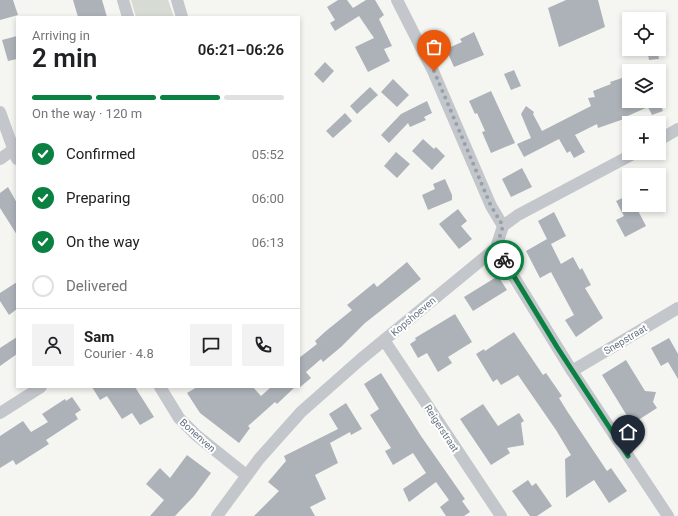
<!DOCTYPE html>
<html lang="en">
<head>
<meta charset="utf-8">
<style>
	:root { --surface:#fff; --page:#f2f2f2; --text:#202124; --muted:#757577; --line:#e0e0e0; --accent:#0b8043 }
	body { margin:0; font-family:Roboto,sans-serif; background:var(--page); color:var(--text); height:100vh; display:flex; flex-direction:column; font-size:15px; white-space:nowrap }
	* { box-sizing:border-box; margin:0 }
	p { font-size:13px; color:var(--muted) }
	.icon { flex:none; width:22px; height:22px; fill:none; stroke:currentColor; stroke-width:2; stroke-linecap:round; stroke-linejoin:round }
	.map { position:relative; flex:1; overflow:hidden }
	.details { position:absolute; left:16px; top:16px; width:284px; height:372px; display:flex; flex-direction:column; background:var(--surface); border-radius:0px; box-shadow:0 2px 6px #0003 }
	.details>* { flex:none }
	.controls { position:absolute; left:622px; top:12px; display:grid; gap:8px }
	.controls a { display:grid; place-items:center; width:44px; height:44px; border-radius:0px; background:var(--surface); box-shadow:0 2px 6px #0003; font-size:20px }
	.pin { position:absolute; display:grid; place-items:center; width:34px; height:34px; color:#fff; margin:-41px -17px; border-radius:50% 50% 50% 0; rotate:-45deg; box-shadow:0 0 4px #0007 }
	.pin .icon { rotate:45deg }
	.courier { position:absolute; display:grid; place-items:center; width:40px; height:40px; margin:-20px; border:3px solid #0b8043; border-radius:50%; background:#fff; color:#222; box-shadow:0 1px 5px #0007 }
	.head em { font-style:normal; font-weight:600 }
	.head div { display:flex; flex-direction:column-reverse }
	.head { display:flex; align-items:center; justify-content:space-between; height:68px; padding:0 16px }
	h1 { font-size:26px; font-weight:600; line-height:30px }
	.bar { display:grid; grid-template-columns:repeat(4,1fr); gap:6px 4px; align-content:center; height:48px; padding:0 16px }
	.bar i { height:5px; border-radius:3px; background:var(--line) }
	.bar .selected { background:var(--accent) }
	.bar p { grid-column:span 4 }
	.line { display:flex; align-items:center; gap:10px; padding:0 16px; border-top:1px solid var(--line) }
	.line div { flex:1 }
	.round { display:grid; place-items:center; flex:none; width:42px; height:42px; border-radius:0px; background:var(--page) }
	ol { padding:0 16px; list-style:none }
	li { display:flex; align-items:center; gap:12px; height:44px }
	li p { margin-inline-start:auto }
	li .icon { padding:4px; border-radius:50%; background:var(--accent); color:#fff; stroke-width:4 }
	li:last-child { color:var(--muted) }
	li i { width:22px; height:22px; border:2px solid var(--line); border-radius:50% }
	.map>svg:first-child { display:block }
</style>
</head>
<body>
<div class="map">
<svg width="678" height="516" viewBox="0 0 678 516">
	<rect width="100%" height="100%" fill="#f5f6f2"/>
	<!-- green -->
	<polygon fill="#d6dcd3" points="131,0 168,0 174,17 136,17"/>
	<!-- building -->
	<g fill="#acb2b8">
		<polygon points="0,0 13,0 18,15 0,20"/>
		<polygon points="73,0 102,0 107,17 78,17"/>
		<polygon points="338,0 347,0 353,8 366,0 375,0 384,15 379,19 392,46 384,49 390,61 368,72 355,47 374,38 359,16 335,31 330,23 335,20 327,7"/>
		<polygon points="566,0 598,0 605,27 559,47 548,8"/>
		<polygon points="474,32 484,55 454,67 446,49 462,42 460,39"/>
		<polygon points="17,36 17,59 8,61 2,40"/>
		<polygon points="647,49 657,49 659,59 649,60"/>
		<polygon points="325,62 334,71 323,83 314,74"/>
		<polygon points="514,70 521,86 511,90 504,74"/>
		<polygon points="625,77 629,89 629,101 662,101 659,102 663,111 652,115 648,107 623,118 624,119 598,128 597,124 575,135 585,152 574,158 570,151 567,153 559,139 524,157 517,144 531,138 521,114 526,106 534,112 533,114 542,131 591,106 588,98 595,97 593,91 611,84 610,82"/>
		<polygon points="393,79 409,95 397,107 381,92"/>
		<polygon points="370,87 378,95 357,114 350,106"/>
		<polygon points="491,91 515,143 491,153 482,132 485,131 477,113 475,114 469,101"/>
		<polygon points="427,101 432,113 424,117 426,120 410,127 408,123 389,143 381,135 401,114"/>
		<polygon points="345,113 352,121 333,138 326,131"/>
		<polygon points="423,139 434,149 436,147 445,156 432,170 412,151"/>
		<polygon points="396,152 410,164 397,178 384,166"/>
		<polygon points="522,168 532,187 511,197 502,179"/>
		<polygon points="445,179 452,195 452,200 428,210 422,195 435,189 433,184"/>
		<polygon points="8,187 17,203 17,235 0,208 0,193"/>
		<polygon points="629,195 629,205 635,205 646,226 625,237 616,220 624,216 616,201"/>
		<polygon points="458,209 467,221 461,226 472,239 459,249 439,224"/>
		<polygon points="554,212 566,236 551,244 561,264 573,257 580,270 582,268 591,285 585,288 603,318 576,337 565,320 574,315 551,272 540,278 526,251 547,239 538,221"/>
		<polygon points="407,262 421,279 365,323 341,347 323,362 321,359 306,372 311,378 299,388 299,358 317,344 315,341 326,331 352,310 347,305 374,283 377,287"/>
		<polygon points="498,276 507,290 473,311 464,297"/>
		<polygon points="17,282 17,309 9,315 0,301 0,293"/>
		<polygon points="455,314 472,342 448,357 452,363 438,372 427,353 418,358 410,344 416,340 415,338"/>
		<polygon points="514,332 543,375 546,373 562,396 559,398 567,411 607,471 611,468 627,491 609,503 594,480 566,498 565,459 571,455 556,430 518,375 501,385 497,379 493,382 476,354 484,349 485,351"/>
		<polygon points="17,337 17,354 0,366 0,348"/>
		<polygon points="669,338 678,354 678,379 668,362 661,366 651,348"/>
		<polygon points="626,360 645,391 656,392 653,402 657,408 632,424 602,375"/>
		<polygon points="381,373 421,436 465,499 462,501 470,512 464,516 446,516 440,507 449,500 436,482 409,502 403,489 426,473 413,453 393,465 385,451 391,448 370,415 379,409 364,384"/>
		<polygon points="92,387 135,387 154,417 140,425 132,413 122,419 107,396 100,400"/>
		<polygon points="197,387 253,387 261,396 271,387 295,387 277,404 275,402 248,426 250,428 239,443 200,413 187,393"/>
		<polygon points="72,397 81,410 75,414 78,419 46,440 49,444 16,465 13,460 0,468 0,436 23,421 31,432 48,422 42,414 65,399 66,401"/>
		<polygon points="346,403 362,429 351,435 350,432 330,443 338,463 315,475 326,499 310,507 315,516 254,516 279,491 268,482 286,461 284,456 338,429 329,414"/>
		<polygon points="483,404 498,426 519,413 524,421 521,423 524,445 507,448 510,453 491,465 460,419"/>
		<polygon points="187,455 211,473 194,496 175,516 150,516 164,500 146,484 160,468 170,478"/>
		<polygon points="528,480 532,486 536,483 552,506 537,516 530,516 512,491"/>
	</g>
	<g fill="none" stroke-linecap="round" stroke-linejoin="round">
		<!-- minor -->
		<g stroke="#c3c6ca" stroke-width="12">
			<polyline points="123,0 128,17"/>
			<polyline points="177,0 182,17"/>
			<polyline points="397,0 433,71 491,206 503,226"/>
			<polyline points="0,112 17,159"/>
			<polyline points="659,140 678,129"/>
			<polyline points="0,159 17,147"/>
			<polyline points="496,248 572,371 668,516"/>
			<polyline points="384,340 501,516"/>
			<polyline points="572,371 678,308"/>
			<polyline points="160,387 179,418 196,435 246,475"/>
			<polyline points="0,413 41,387"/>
			<polyline points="217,516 259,459 301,412 361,359 496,248 503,226 518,215 635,153"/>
		</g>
	</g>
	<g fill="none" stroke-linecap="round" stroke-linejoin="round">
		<!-- done -->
		<polyline stroke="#97a1a9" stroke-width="4" stroke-dasharray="0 7.2" points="434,71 491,206 503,226 496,248 504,260"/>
		<!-- route -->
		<polyline stroke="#0b8043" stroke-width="5" points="504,260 557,347 628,456"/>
	</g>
	<g text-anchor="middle" stroke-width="4" stroke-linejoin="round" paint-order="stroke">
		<!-- street labels -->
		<g font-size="10" fill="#657382" stroke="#fff">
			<text transform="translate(413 316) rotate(-40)" y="4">Kopshoeven</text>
			<text transform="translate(625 339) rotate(-31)" y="4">Snepstraat</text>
			<text transform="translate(442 428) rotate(57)" y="4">Reigerstraat</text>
			<text transform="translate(198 435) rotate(42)" y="4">Bonenven</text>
		</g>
	</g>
</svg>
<div class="controls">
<a><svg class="icon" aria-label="locate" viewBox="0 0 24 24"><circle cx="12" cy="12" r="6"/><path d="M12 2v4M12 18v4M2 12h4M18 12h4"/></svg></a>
<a><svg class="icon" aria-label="layers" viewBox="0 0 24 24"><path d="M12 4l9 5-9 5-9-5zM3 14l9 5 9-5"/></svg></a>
<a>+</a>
<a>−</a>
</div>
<div class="pin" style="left:434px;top:71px;background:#ea580c"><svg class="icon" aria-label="bag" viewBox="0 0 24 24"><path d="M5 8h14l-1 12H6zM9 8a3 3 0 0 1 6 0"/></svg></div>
<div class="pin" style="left:628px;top:456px;background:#1f2937"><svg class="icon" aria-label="home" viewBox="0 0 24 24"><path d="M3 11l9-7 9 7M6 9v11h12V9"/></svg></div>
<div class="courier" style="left:504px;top:260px"><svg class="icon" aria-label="bike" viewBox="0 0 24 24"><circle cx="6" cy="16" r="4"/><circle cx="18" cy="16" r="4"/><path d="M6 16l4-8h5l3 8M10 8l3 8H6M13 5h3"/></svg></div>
<section class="details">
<div class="head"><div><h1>2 min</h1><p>Arriving in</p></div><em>06:21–06:26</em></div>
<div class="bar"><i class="selected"></i><i class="selected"></i><i class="selected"></i><i></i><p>On the way · 120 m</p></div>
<ol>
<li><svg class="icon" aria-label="check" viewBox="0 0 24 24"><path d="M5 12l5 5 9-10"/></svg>Confirmed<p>05:52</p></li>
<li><svg class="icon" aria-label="check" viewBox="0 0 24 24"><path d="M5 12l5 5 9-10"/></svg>Preparing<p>06:00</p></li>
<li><svg class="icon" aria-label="check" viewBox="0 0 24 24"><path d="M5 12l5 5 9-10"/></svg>On the way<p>06:13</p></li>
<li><i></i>Delivered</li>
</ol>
<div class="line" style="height:72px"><a class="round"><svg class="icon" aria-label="person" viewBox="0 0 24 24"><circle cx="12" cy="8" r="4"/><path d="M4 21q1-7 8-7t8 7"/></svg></a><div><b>Sam</b><p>Courier · 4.8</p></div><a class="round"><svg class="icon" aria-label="chat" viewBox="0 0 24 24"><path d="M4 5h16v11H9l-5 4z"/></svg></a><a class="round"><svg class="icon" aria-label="phone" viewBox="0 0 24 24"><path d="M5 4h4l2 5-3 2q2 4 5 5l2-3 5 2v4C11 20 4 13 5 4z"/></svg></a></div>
</section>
</div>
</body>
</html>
